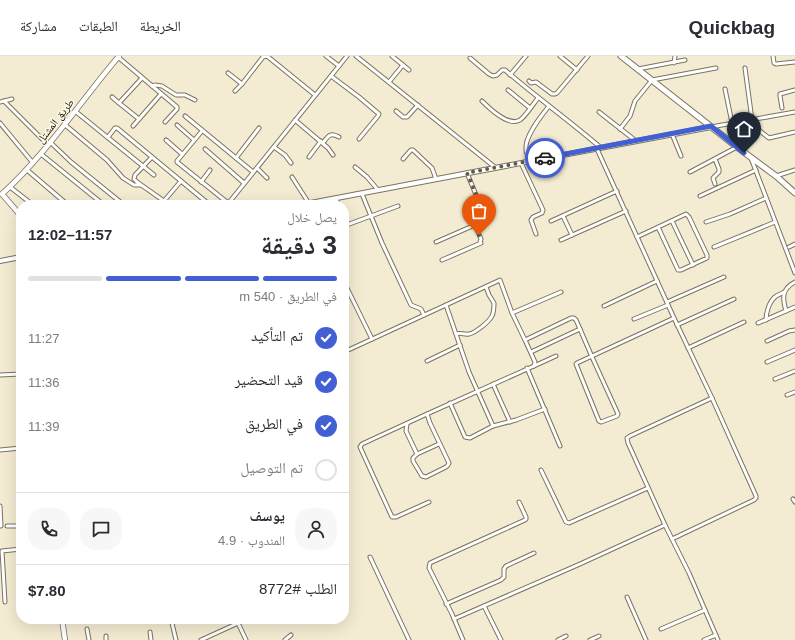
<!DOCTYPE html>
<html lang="ar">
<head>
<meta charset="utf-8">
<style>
	:root { --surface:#fff; --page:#f7f7f7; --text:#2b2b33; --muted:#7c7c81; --line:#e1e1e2; --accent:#4260d3 }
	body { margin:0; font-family:Arial,"Noto Naskh Arabic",sans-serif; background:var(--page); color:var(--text); direction:rtl; height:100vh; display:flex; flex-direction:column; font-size:15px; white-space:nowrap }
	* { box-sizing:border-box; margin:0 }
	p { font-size:13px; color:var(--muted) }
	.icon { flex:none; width:22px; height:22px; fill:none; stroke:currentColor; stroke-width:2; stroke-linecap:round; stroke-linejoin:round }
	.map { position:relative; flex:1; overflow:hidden; direction:ltr }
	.details { position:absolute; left:16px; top:144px; width:333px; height:424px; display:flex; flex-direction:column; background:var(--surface); border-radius:16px; box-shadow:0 4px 16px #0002; direction:rtl }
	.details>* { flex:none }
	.pin { position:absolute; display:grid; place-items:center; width:34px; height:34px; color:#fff; margin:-41px -17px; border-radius:50% 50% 50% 0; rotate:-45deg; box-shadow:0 0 4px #0007 }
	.pin .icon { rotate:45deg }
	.courier { position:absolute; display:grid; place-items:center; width:40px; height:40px; margin:-20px; border:3px solid #4260d3; border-radius:50%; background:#fff; color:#222; box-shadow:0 1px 5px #0007 }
	.head em { font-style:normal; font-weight:800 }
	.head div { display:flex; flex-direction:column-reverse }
	.head { display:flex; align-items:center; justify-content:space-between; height:68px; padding:0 12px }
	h1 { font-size:26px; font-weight:800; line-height:30px }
	.bar { display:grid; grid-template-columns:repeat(4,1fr); gap:6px 4px; align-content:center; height:48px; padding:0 12px }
	.bar i { height:5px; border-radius:3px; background:var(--line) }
	.bar .on { background:var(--accent) }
	.bar p { grid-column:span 4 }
	.line { display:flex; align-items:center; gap:10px; padding:0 12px; border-top:1px solid var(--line) }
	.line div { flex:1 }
	.round { display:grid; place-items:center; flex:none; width:42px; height:42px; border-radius:16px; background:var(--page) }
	ol { padding:0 12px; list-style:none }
	li { display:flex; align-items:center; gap:12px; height:44px }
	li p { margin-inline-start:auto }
	li .icon { padding:4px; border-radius:50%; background:var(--accent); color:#fff; stroke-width:4 }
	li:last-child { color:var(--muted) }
	li i { width:22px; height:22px; border:2px solid var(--line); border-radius:50% }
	header { display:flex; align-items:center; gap:24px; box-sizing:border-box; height:56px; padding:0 20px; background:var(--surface); border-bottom:1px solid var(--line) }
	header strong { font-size:19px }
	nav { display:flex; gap:22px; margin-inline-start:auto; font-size:14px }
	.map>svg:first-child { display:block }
</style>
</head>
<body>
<header>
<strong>Quickbag</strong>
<nav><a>الخريطة</a><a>الطبقات</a><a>مشاركة</a></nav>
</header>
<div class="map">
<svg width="795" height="584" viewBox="0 0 795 584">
	<rect width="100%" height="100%" fill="#f3ebd2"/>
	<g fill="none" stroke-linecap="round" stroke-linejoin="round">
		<defs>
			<g id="minor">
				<polyline points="326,0 339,10"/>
				<polyline points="356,0 496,112"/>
				<polyline points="392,0 409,14"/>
				<polyline points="560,0 577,14"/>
				<polyline points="773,0 774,7 776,8 795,6"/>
				<polyline points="118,1 177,51 177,53 165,66"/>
				<path d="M470 2 489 18 493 20 497 19 502 14H505C536 41 570 65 601 92"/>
				<polyline points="674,7 675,0"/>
				<polyline points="745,12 752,64"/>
				<polyline points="638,13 685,4"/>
				<polyline points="228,17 242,28"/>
				<polyline points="510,19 526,0"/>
				<polyline points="331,20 359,41 379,58 378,60 359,83"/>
				<polyline points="529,25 531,27 536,26 552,38 555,38 557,37 588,0"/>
				<polyline points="389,26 403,9"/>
				<polyline points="152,30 155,29 162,30 176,39 185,39 195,44"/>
				<polyline points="725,33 732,67"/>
				<polyline points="508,34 530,52"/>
				<polyline points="235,35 242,28 263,1 267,0 315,39"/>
				<polyline points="112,41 119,47 142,22"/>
				<polyline points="4,45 48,89"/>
				<path d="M482 45C489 52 509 71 520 64 525 61 534 47 538 42"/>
				<polyline points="0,46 12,43"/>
				<polyline points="119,47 139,63"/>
				<polyline points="782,52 780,40 780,38 795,34"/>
				<polyline points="75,55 154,119"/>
				<polyline points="396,55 403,61 407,61 418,49"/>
				<polyline points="599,56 636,85"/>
				<polyline points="185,60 253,116"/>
				<polyline points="295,64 328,92 333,99"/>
				<polyline points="747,65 769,82 795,76"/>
				<polyline points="0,67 33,107"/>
				<polyline points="64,68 107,104 123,122 134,129 141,129"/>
				<polyline points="177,69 194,84"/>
				<polyline points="133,70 161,38"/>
				<polyline points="711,71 795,56"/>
				<polyline points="620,73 630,60 635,45 652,24 716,12"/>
				<polyline points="202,75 177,105 177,106 228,147"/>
				<polyline points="672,78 681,100"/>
				<polyline points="108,81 115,72 117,72 210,149"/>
				<polyline points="166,84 182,98"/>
				<polyline points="50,86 71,106 124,149"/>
				<path d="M323 87C328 80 330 76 339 81"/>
				<polyline points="274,91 285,99 291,107"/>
				<polyline points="205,93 244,127"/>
				<polyline points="597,93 674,262 712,342 756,440 756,442 754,444 672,483"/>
				<polyline points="41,98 104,149"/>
				<polyline points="152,101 135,119 134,123 137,126 164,145"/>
				<polyline points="309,101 321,85"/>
				<polyline points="236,102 259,72"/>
				<polyline points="751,102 795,217"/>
				<polyline points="403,103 411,94 413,94 432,112 436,123"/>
				<path d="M533 104C530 102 526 99 526 94 524 81 541 60 549 50"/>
				<polyline points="521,107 543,154 542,157 533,161 531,164 536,178"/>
				<polyline points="355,111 367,121 378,134"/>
				<polyline points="257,112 267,122"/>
				<polyline points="27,114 68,149"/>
				<polyline points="690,116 737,91"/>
				<polyline points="776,120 795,114"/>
				<polyline points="292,121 310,149"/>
				<polyline points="201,126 210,114"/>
				<polyline points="715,128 713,122 719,116 719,113 715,103"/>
				<polyline points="10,131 33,149"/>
				<polyline points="362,138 382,187 411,249 421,253 424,259"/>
				<polyline points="700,140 756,114"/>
				<polyline points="336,142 338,149"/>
				<polyline points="168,149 164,145 181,125"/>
				<polyline points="227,149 347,0"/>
				<polyline points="563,160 572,179"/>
				<polyline points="551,165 617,135"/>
				<polyline points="672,165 693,209"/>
				<polyline points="706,166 730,158 766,142"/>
				<polyline points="344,170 398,150"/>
				<polyline points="637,181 686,158 689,161 707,199 707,202 681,214 678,214 658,171"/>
				<polyline points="561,184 626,155"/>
				<polyline points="436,186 484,165 486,163 467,117"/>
				<polyline points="714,191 775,166"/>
				<polyline points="789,191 795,188"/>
				<polyline points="442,204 481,187 480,186 481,183 475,169"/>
				<polyline points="344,226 372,283"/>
				<polyline points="667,246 724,221"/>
				<polyline points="446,249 500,224 512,257"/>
				<polyline points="604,250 657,225"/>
				<path d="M786 255C782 241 782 233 795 226"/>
				<polyline points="634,263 668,249"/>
				<path d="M766 264C766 257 769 246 775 241 777 239 781 238 784 236"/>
				<polyline points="758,267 795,251"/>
				<polyline points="677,269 734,243"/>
				<path d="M456 278C461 276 464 279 469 278 475 277 489 266 492 260 494 256 494 251 494 247L489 239 486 231"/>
				<polyline points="525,284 512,257 561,236"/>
				<polyline points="767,285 789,275 795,274"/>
				<polyline points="688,292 744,266"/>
				<polyline points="344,296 446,249 469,316 493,370 516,364 545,353"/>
				<polyline points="531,296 580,273"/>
				<polyline points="427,305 460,289"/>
				<polyline points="767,306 795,294"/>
				<polyline points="534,310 556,300"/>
				<polyline points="527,312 560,390"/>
				<polyline points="0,319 21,318"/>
				<polyline points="775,323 795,315"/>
				<polyline points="493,328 510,366"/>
				<polyline points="787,339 795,336"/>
				<polyline points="450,347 465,381 470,382 493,370"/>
				<polyline points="427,358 362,388 360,391 392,461 396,461 429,446"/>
				<polyline points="407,368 406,375 417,398 413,402 413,405 422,420 426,421 446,411 448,409 449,407 430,367 427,358 534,310 535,306 525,284 571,262 574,262 576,264 580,273 592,301 618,358 617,360 601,366 599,365 576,308 577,307 674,262"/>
				<polyline points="0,394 21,392"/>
				<polyline points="417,398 439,388"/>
				<polyline points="541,414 566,466 569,467 648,432"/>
				<polyline points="793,443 795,446"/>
				<polyline points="0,450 1,470"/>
				<polyline points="665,469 628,387 627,382 630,380 712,342"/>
				<polyline points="7,470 21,470"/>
				<polyline points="370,501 409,584"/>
				<polyline points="627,541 646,584"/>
				<polyline points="5,546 2,495 21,493"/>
				<polyline points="446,548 501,524 504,521 504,513 506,510 534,497"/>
				<polyline points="484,550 501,584"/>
				<polyline points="171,563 176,584"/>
				<polyline points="454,563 580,508 665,469 689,517 718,584"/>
				<polyline points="238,567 246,584"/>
				<polyline points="87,573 89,584"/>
				<polyline points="661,573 705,554"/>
				<polyline points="150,576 151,584"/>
				<polyline points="106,580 106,584"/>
				<polyline points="201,584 247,563"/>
				<polyline points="285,584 291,579"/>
				<polyline points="463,584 452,558 429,512 430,507 525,464 526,463 526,461 519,446"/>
				<polyline points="558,584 566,580"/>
				<polyline points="590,584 599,580"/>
				<polyline points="704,584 716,579"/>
			</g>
			<g id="tertiary">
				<polyline points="300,149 711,71"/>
				<polyline points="0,205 21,201"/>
			</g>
			<g id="secondary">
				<path d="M21 160 2 138C47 97 80 46 119 0"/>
				<polyline points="62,563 65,584"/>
			</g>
			<polyline id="primary" points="621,0 737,91 776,120 795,137"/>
		</defs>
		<!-- minor casing -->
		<use href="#minor" stroke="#7a735d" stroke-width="5"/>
		<!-- tertiary casing -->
		<use href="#tertiary" stroke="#7a735d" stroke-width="6"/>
		<!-- secondary casing -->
		<use href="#secondary" stroke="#7a735d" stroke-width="6"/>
		<!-- primary casing -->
		<use href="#primary" stroke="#7a735d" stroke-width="7"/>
		<!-- minor -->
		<use href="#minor" stroke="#fff" stroke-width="3"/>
		<!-- tertiary -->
		<use href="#tertiary" stroke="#fff" stroke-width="4"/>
		<!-- secondary -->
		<use href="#secondary" stroke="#fff" stroke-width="4.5"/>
		<!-- primary -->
		<use href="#primary" stroke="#fff" stroke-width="5"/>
	</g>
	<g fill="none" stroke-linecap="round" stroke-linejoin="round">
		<!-- done -->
		<polyline stroke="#5f5b4d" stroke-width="4" stroke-dasharray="0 7.2" points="479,179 475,169 484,165 486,162 467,117 545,102"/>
		<!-- route -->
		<polyline stroke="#4260d3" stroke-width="5" points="545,102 711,70 744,97"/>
	</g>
	<g text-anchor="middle" stroke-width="3" stroke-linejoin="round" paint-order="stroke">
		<!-- street labels -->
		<g font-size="11" fill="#100d05" stroke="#fef8e4">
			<text transform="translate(55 65) rotate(-52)" y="4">طريق المشتل</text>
		</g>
	</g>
</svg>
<div class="pin" style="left:479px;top:179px;background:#ea580c"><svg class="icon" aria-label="bag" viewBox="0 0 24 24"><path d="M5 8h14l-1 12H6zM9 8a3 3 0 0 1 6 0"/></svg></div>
<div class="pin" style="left:744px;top:97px;background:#1f2937"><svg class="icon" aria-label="home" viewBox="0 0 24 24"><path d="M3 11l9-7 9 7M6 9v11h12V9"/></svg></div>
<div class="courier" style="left:545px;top:102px"><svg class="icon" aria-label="car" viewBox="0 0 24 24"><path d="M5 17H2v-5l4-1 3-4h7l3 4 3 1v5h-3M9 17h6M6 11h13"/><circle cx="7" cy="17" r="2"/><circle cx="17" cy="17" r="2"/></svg></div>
<section class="details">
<div class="head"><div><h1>3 دقيقة</h1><p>يصل خلال</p></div><em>11:57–12:02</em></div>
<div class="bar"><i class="on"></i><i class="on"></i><i class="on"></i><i></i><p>في الطريق · 540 m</p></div>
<ol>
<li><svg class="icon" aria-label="check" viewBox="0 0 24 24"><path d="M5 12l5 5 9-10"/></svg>تم التأكيد<p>11:27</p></li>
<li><svg class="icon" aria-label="check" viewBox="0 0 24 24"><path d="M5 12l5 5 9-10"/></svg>قيد التحضير<p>11:36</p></li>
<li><svg class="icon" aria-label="check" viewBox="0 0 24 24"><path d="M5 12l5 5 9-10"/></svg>في الطريق<p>11:39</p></li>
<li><i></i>تم التوصيل</li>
</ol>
<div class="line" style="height:72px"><a class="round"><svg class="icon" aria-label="person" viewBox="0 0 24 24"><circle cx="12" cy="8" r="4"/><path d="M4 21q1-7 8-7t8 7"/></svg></a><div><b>يوسف</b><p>المندوب · 4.9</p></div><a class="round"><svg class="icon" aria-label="chat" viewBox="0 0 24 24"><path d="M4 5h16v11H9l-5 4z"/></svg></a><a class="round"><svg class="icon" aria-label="phone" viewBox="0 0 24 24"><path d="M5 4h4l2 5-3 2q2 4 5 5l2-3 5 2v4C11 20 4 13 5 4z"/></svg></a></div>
<div class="line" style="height:52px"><div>الطلب #8772</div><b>$7.80</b></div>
</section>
</div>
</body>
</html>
